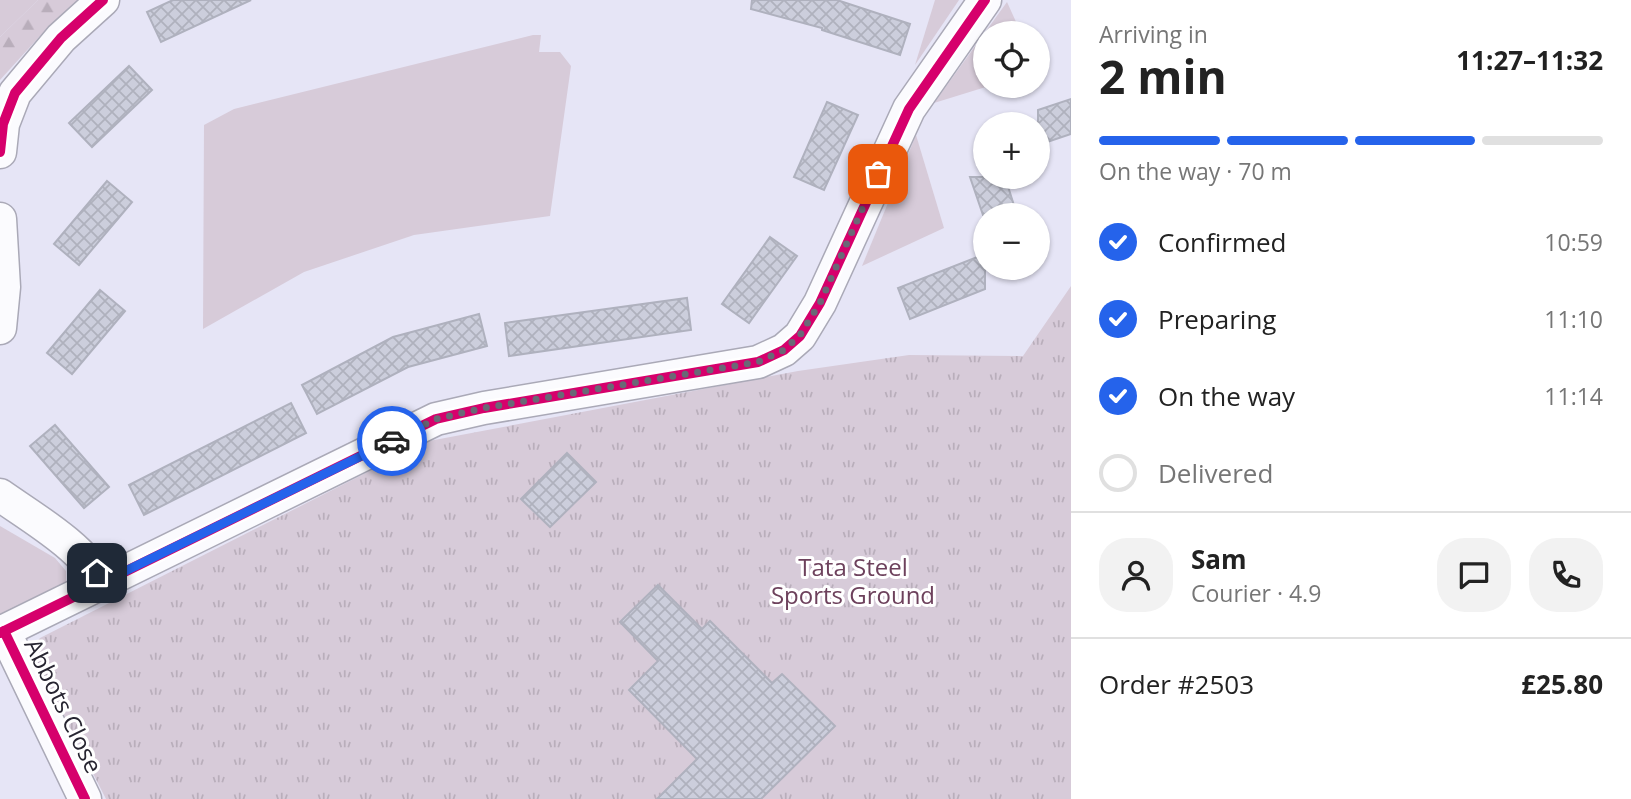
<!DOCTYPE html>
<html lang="en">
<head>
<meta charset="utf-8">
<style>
	:root { --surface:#fff; --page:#f2f2f2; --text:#222; --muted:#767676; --line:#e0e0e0; --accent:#2563eb }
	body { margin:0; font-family:"Open Sans",sans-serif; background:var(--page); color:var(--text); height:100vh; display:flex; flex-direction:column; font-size:26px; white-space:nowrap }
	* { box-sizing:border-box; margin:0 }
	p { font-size:23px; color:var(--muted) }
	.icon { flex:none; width:38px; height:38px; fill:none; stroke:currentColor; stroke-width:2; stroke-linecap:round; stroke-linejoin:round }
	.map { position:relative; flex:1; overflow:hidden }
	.sheet { display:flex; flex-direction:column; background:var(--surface); width:560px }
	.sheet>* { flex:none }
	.tools { position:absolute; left:973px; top:21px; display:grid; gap:14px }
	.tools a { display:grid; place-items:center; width:77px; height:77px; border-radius:50%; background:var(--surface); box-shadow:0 2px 5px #0004; font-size:35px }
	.pin { position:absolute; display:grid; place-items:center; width:60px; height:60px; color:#fff; margin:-30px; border-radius:14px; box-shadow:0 4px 10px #0006 }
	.courier { position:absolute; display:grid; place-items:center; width:70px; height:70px; margin:-35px; border:5px solid #2563eb; border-radius:50%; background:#fff; color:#222; box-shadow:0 2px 9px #0007 }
	.summary em { font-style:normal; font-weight:700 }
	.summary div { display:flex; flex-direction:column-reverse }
	.summary { display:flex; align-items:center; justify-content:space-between; height:119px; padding:0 28px }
	h1 { font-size:46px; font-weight:700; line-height:52px }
	.bar { display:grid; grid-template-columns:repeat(4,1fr); gap:10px 7px; align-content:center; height:84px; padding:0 28px }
	.bar i { height:9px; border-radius:5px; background:var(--line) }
	.bar .selected { background:var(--accent) }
	.bar p { grid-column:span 4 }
	.line { display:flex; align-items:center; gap:18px; padding:0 28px; border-top:2px solid var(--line) }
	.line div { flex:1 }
	.round { display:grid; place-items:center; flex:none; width:74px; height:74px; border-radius:28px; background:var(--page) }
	ol { padding:0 28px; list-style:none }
	li { display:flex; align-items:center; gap:21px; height:77px }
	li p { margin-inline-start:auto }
	li .icon { padding:7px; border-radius:50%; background:var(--accent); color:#fff; stroke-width:4 }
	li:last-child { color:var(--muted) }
	li i { width:38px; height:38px; border:4px solid var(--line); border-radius:50% }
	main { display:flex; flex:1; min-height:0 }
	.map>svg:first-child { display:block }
</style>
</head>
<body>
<main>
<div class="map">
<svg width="1071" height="799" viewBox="0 0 1071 799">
	<defs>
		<pattern id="forest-firs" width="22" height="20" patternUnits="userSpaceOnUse" patternTransform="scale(1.75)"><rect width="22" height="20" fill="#d7cbd9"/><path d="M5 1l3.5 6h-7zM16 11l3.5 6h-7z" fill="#b9aebb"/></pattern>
		<pattern id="park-tufts" width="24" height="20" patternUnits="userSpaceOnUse" patternTransform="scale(1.75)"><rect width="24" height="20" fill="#d7cbd9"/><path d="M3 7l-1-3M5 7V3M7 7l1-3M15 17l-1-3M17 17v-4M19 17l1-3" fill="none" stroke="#b9aebb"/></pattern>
		<pattern id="building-cross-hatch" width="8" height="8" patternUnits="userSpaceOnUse" patternTransform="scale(1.75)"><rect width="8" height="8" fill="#cccedc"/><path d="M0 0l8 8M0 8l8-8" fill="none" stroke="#afb1bd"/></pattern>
	</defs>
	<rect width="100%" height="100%" fill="#e6e5f6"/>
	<!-- grass -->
	<g fill="#d7cbd9">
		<polygon points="0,0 38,0 0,37"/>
		<polygon points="935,0 959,0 915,65"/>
		<polygon points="1007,2 1021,33 985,33 985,86 989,86 934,103"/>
		<polygon points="533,35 541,35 539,52 560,52 571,66 550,216 414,235 304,272 203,329 204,125 234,109"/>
		<polygon points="916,135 944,228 862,266"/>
		<polygon points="0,526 55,558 66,571 66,582 58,593 0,618"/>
	</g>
	<!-- forest -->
	<polygon fill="url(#forest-firs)" points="38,0 78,0 40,36 0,80 0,37"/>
	<!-- park -->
	<polygon fill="url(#park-tufts)" points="1071,286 1071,799 106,799 33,655 32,648 40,638 429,441 798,371 909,355 1023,356"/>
	<!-- building -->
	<g fill="url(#building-cross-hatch)" stroke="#afb1be" stroke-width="2">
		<polygon points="173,0 251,0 161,42 147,12"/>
		<polygon points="752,0 837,0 910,24 900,55 822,30 822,28 751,9"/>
		<polygon points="129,66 152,90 92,147 69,123"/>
		<polygon points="1071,99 1071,134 1038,145 1038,110"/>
		<polygon points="827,102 858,115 824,190 794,177"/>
		<polygon points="970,177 1005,177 1017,215 983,215"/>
		<polygon points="107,181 132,202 79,265 54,244"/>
		<polygon points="770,237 797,256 749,323 722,304"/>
		<polygon points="985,254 985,289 910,319 898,288"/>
		<polygon points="100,290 125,311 72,374 47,353"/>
		<polygon points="687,298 691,330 509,356 505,323"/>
		<polygon points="479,314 487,346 408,367 317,414 302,385 393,337"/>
		<polygon points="291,403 306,433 144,515 129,485"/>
		<polygon points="55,425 109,487 84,508 30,446"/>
		<polygon points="567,453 596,482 550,527 521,499"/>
		<polygon points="658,585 702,629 710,621 772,683 782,674 835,726 761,799 657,799 697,759 629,690 658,661 620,622"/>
	</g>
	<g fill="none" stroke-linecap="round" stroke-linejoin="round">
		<defs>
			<g id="minor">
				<polyline points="0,152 3,124 15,93 61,38 103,0"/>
				<polyline points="0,219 4,287 0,328"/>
				<path d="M0 495C31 517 85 548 101 583"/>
				<polyline points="4,631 85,799"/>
				<polyline points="0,633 436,419 484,408 758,362 784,350 800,336 820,303 909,109 985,0"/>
			</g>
		</defs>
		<!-- minor casing -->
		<use href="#minor" stroke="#aaa9b7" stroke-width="35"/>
		<!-- minor -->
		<use href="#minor" stroke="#fbfbfe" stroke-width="32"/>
		<defs>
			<g id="cycleway">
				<polyline points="0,152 3,124 15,93 61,38 103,0"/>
				<polyline points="4,631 85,799"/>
				<polyline points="0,633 436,419 484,408 758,362 784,350 800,336 820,303 909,109 985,0"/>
			</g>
		</defs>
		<!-- cycleway casing -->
		<use href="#cycleway" stroke="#fff" stroke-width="15"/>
		<!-- cycleway -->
		<use href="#cycleway" stroke="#d6006c" stroke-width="10"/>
	</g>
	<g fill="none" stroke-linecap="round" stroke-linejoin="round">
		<!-- done -->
		<polyline stroke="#6a6876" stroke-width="7" stroke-dasharray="0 12.6" points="392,441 436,419 484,408 758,362 784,350 800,335 820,303 878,174"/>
		<!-- route -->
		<polyline stroke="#2563eb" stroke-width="9" points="97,573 101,583 392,441"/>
	</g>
	<g text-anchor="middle" stroke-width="6" stroke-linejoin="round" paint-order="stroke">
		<!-- park labels -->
		<g font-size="24" fill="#6d415c" stroke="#fff">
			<text x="853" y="576">Tata Steel<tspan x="853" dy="28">Sports Ground</tspan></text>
		</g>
		<!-- street labels -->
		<g font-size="24" fill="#272531" stroke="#fff">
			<text transform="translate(63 706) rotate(64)" y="8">Abbots Close</text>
		</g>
	</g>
</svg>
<div class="tools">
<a><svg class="icon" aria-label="locate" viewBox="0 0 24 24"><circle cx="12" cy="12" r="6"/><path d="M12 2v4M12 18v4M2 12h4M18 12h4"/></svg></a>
<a>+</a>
<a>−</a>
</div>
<div class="pin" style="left:878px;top:174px;background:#ea580c"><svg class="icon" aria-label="bag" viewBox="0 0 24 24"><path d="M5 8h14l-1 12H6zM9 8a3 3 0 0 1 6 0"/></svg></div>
<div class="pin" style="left:97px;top:573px;background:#1f2937"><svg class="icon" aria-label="home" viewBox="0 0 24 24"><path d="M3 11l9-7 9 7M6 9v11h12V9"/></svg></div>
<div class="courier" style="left:392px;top:441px"><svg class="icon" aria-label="car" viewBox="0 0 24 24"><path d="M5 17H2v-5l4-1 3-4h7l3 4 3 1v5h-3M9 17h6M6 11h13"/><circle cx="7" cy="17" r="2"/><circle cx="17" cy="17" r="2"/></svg></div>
</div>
<section class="sheet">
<div class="summary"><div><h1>2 min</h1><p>Arriving in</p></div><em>11:27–11:32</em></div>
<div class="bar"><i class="selected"></i><i class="selected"></i><i class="selected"></i><i></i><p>On the way · 70 m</p></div>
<ol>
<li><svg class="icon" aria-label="check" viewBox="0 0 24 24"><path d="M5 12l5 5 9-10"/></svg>Confirmed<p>10:59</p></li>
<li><svg class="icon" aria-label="check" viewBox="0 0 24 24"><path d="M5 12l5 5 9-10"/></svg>Preparing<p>11:10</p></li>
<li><svg class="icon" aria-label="check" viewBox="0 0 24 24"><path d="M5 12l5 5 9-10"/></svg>On the way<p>11:14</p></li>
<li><i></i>Delivered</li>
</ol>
<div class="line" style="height:126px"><a class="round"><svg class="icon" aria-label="person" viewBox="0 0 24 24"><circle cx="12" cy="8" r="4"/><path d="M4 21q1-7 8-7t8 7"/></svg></a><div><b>Sam</b><p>Courier · 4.9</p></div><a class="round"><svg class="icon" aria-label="chat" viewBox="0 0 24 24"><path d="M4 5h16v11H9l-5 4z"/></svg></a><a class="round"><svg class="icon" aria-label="phone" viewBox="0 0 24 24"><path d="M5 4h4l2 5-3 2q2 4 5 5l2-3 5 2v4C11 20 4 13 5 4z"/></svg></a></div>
<div class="line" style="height:91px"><div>Order #2503</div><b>£25.80</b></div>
</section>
</main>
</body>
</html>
